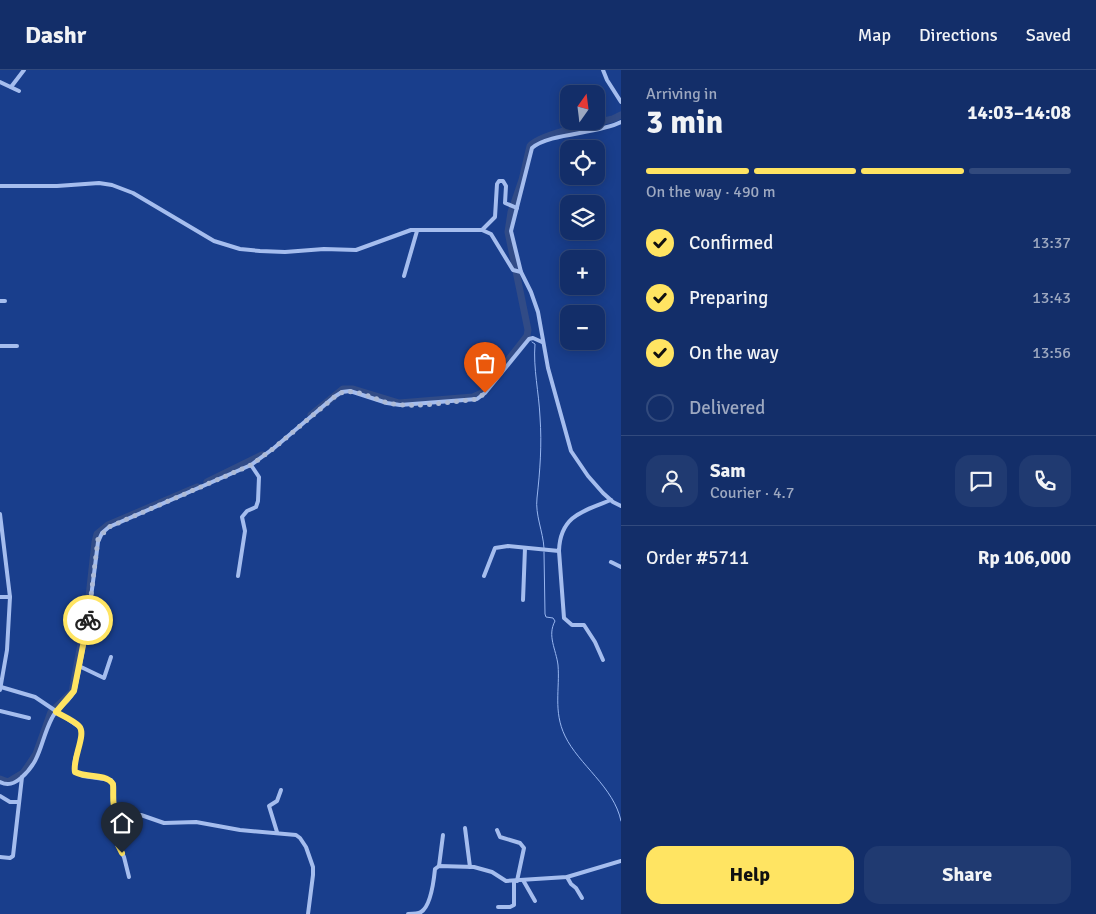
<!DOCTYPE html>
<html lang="en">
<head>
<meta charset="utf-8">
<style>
	:root { --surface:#132e69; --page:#203a71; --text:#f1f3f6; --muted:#9da8c0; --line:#324a7d; --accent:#ffe462 }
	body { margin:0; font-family:Signika,sans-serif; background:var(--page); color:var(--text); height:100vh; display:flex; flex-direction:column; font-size:19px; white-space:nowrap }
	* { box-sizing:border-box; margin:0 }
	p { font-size:16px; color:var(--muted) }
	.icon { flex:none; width:28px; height:28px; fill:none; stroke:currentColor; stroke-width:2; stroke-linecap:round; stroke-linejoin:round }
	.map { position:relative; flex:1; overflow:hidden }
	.drawer { display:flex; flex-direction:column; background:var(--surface); width:475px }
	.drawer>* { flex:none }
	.needle { width:32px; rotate:14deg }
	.tools { position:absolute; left:560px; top:15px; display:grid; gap:10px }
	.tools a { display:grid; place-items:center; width:45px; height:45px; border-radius:10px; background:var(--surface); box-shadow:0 2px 12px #0003,0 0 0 1px var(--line); font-size:25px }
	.pin { position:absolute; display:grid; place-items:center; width:42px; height:42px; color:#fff; margin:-51px -21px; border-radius:50% 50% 50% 0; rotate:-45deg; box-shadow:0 0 5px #0007 }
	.pin .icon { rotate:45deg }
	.courier { position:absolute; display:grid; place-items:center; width:50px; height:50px; margin:-25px; border:4px solid #ffe462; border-radius:50%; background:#fff; color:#222; box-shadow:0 1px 6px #0007 }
	.summary em { font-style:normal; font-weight:800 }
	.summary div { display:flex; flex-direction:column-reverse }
	.summary { display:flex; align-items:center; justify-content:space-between; height:85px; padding:0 25px }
	h1 { font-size:32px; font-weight:800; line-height:38px }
	.bar { display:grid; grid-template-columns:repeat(4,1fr); gap:8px 5px; align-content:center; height:60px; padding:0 25px }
	.bar i { height:6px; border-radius:4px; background:var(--line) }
	.bar .on { background:var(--accent) }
	.bar p { grid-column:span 4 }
	.line { display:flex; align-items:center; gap:12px; padding:0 25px; border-top:1px solid var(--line) }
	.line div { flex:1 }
	.round { display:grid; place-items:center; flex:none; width:52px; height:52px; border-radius:15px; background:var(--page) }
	ol { padding:0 25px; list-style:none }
	li { display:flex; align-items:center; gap:15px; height:55px }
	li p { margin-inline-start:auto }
	li .icon { padding:5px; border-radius:50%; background:var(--accent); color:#111; stroke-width:4 }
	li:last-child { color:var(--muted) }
	li i { width:28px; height:28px; border:2px solid var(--line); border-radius:50% }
	.action { display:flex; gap:10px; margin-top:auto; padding:10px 25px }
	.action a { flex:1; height:58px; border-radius:15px; background:var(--accent); color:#111; font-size:20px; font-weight:800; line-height:58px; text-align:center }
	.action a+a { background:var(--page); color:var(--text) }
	header { display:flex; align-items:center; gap:30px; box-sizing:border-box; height:70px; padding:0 25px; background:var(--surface); border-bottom:1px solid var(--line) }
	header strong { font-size:24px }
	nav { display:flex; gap:28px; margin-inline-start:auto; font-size:18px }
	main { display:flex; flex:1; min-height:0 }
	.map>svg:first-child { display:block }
</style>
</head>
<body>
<header>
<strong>Dashr</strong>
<nav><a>Map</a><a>Directions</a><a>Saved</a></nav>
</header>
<main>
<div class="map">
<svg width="621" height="844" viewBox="0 0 621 844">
	<rect width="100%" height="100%" fill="#193e8c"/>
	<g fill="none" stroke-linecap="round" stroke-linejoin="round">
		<!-- stream -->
		<g stroke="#98b6f0" stroke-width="1">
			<polyline points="527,266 528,267"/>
			<path d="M532 272 535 274C533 298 539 323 540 347 542 375 540 401 537 428 535 445 543 461 544 478"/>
			<path d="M544 482 545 544 546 547 553 548 555 551C547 566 556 579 558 595 560 619 553 641 565 666 579 695 614 717 621 751"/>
		</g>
		<!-- river -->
		<g stroke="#314b86" stroke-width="7">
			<path d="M311 345 343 319H353L399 333 473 327 482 323 527 266 528 260 508 162 511 142 522 110 530 76C539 64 596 53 613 49L621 45"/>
			<polyline points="207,412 262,385"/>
			<polyline points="0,709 8,712 23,703 28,696 36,684 51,642 72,622 88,536 95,472 97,464 108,455 197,417"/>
		</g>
		<!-- street -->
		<g stroke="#a5bdee" stroke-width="4">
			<polyline points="603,0 607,10 621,32"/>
			<polyline points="0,12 19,21"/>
			<polyline points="11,17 24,0"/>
			<polyline points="0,116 57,116 99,113 112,115 133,123 214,171 240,179 260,181 285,182 324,179 356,180 411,160 482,160 491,164 513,200 521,202 531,222 538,242 548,298 571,381 588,406 603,423 613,432 621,436"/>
			<polyline points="482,160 495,147 497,114 499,111 503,111 506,116 505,133 517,138"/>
			<path d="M521 202 511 161 532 78C549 63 598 64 621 52"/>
			<polyline points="404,206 417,161"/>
			<polyline points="0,231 5,231"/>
			<polyline points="0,276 17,276"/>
			<polyline points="0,444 10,527 7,580 0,620"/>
			<polyline points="559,481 564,548 572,555 584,555 595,572 603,590"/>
			<polyline points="611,492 621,497"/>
			<polyline points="238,506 245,461 242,447 247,441 256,437 258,431 259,407 251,395"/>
			<path d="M484 506 495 478 508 476 559 481C560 446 583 441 611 430"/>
			<polyline points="0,527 10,527"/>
			<polyline points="523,530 525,478"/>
			<polyline points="79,596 104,608 111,587"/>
			<path d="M1 617 35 627 81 658C85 672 71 687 75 702L83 706 111 710C117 721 110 735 118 744L141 745 164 753 196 752 240 760 296 765 300 768 306 777 313 797V805L308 844"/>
			<polyline points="0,641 29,648"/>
			<path d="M0 712C8 716 14 714 21 708 42 690 40 671 52 648 57 637 72 631 75 619 86 570 92 521 98 472L102 463 109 457 251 395 274 378 334 327 342 322 350 321 387 333 400 335 477 329 485 323 529 269 533 268 542 272"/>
			<polyline points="0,726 10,732 19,732"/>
			<polyline points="118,744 118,775 124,787 129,807"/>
			<polyline points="465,758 470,797"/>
			<polyline points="497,760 500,767 520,773 524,778 517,811"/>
			<polyline points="277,762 269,736 277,731 281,720"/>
			<polyline points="0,787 10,788 13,786 22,707"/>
			<polyline points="439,796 443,765"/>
			<polyline points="567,807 571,814 576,818 582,828"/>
			<polyline points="523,810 535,831"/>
			<polyline points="498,837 510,837 514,835 514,811"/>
			<path d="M408 844C412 844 418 844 421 842 431 836 434 809 435 799L439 796 474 797 492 802 506 811 567 807 621 791"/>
		</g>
	</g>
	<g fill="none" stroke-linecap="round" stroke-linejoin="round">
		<!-- done -->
		<path stroke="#aebbd7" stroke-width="5" stroke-dasharray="0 9" d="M88 550 98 469 109 457 251 395 274 378 338 324C355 316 376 331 393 334 415 338 448 332 471 330L477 329 485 323"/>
		<!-- route -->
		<path stroke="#ffe462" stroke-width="6" d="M88 550 74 621 56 642C63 646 73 650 79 656 87 664 72 689 75 702 86 708 105 703 113 714 114 724 111 736 118 744V775L122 783"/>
	</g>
</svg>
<div class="tools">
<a><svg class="needle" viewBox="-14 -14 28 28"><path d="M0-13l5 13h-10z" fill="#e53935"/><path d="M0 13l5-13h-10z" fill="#9da8c0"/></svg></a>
<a><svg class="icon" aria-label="locate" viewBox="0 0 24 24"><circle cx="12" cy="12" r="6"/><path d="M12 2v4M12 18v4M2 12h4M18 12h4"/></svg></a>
<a><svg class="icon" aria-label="layers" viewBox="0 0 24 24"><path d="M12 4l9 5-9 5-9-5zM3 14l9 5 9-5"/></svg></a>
<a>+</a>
<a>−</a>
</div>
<div class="pin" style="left:485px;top:323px;background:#ea580c"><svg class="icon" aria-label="bag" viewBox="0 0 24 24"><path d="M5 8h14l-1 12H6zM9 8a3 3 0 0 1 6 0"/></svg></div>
<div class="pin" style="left:122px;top:783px;background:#1f2937"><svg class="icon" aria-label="home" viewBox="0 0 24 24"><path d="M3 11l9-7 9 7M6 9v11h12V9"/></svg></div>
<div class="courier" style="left:88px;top:550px"><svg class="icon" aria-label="bike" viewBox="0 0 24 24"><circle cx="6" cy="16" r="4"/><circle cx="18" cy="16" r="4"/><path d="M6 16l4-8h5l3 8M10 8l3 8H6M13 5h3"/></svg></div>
</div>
<section class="drawer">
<div class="summary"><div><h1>3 min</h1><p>Arriving in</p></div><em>14:03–14:08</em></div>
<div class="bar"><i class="on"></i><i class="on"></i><i class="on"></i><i></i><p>On the way · 490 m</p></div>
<ol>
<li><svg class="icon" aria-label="check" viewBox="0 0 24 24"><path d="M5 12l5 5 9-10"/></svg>Confirmed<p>13:37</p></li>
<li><svg class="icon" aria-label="check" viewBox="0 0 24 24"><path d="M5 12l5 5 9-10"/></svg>Preparing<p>13:43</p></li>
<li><svg class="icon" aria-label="check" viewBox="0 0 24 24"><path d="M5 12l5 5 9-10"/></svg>On the way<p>13:56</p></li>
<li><i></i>Delivered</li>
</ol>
<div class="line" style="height:90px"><a class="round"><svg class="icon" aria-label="person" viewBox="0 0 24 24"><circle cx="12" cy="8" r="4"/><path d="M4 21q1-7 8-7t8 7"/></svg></a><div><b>Sam</b><p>Courier · 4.7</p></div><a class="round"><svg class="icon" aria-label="chat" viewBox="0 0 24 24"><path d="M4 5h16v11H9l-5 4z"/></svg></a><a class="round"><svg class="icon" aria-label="phone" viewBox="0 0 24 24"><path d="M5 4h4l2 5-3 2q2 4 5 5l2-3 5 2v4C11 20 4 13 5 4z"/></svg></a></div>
<div class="line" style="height:65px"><div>Order #5711</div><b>Rp 106,000</b></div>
<div class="action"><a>Help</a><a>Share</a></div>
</section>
</main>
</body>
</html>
